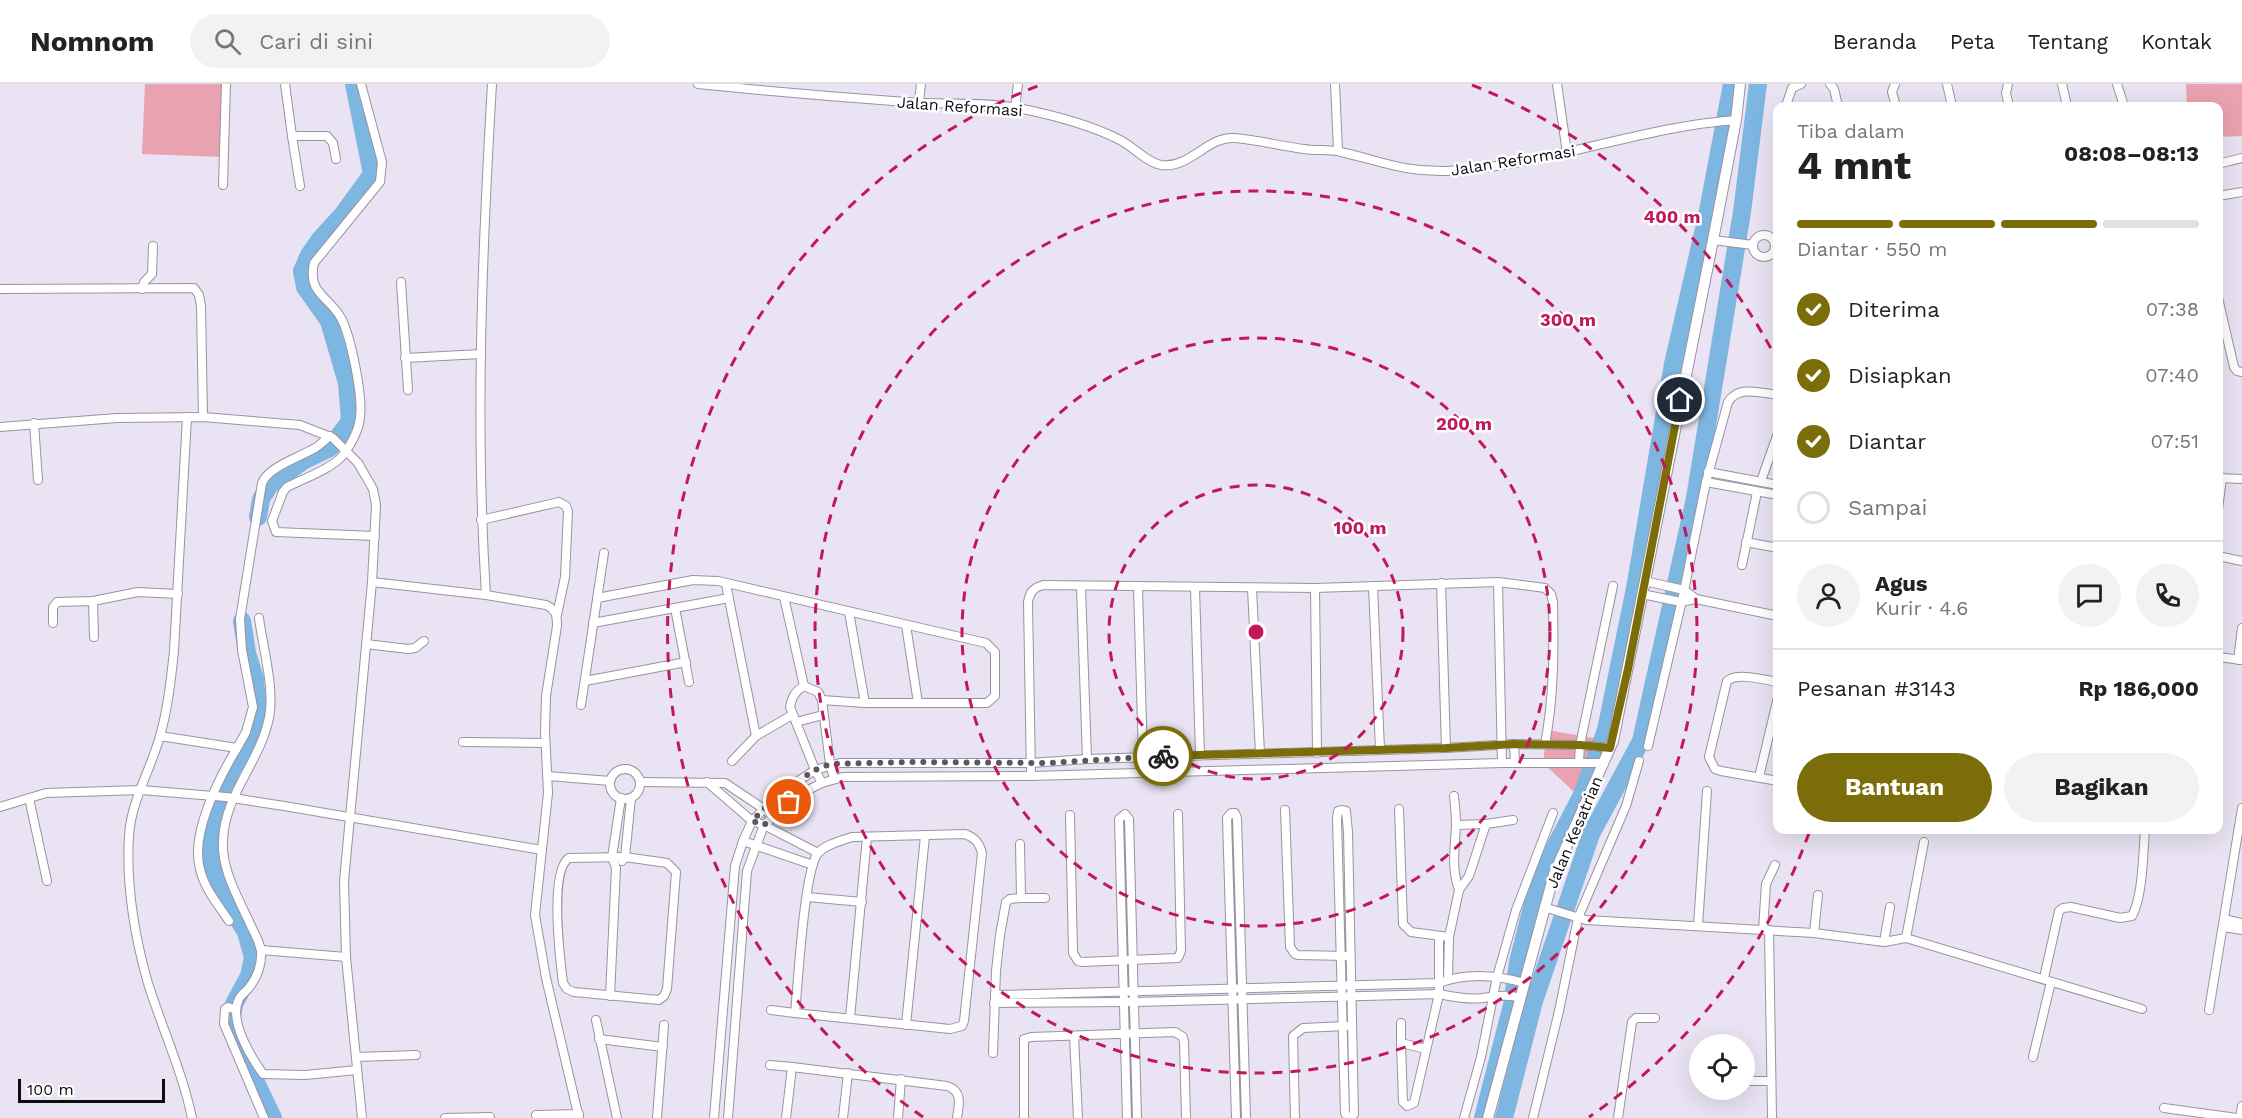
<!DOCTYPE html>
<html lang="id">
<head>
<meta charset="utf-8">
<style>
	:root { --surface:#fff; --page:#f2f2f2; --text:#222; --muted:#767676; --line:#e0e0e0; --accent:#7b6d09 }
	body { margin:0; font-family:"Work Sans",sans-serif; background:var(--page); color:var(--text); height:100vh; display:flex; flex-direction:column; font-size:22px; white-space:nowrap }
	* { box-sizing:border-box; margin:0 }
	p { font-size:20px; color:var(--muted) }
	.icon { flex:none; width:33px; height:33px; fill:none; stroke:currentColor; stroke-width:2; stroke-linecap:round; stroke-linejoin:round }
	.map { position:relative; flex:1; overflow:hidden }
	.side { position:absolute; left:1773px; top:18px; width:450px; height:732px; display:flex; flex-direction:column; background:var(--surface); border-radius:12px; box-shadow:0 6px 24px #0002 }
	.side>* { flex:none }
	.controls { position:absolute; left:1689px; top:950px; display:grid; gap:12px }
	.controls a { display:grid; place-items:center; width:66px; height:66px; border-radius:50%; background:var(--surface); box-shadow:0 6px 24px #0002; font-size:30px }
	.scale { position:absolute; left:18px; bottom:15px; width:147px; box-sizing:border-box; padding-left:6px; border:3px solid #0e0c11; border-top:0; font-size:16px; line-height:21px; white-space:nowrap; color:#0e0c11; -webkit-text-stroke:4px #fff; paint-order:stroke }
	.pin { position:absolute; display:grid; place-items:center; width:51px; height:51px; color:#fff; margin:-26px; border:3px solid #fff; border-radius:50%; box-shadow:0 2px 6px #0007 }
	.courier { position:absolute; display:grid; place-items:center; width:60px; height:60px; margin:-30px; border:4px solid #7b6d09; border-radius:50%; background:#fff; color:#222; box-shadow:0 2px 8px #0007 }
	.head em { font-style:normal; font-weight:700 }
	.head div { display:flex; flex-direction:column-reverse }
	.head { display:flex; align-items:center; justify-content:space-between; height:102px; padding:0 24px }
	h1 { font-size:39px; font-weight:700; line-height:45px }
	.bar { display:grid; grid-template-columns:repeat(4,1fr); gap:9px 6px; align-content:center; height:72px; padding:0 24px }
	.bar i { height:8px; border-radius:4px; background:var(--line) }
	.bar .selected { background:var(--accent) }
	.bar p { grid-column:span 4 }
	.line { display:flex; align-items:center; gap:15px; padding:0 24px; border-top:2px solid var(--line) }
	.line div { flex:1 }
	.round { display:grid; place-items:center; flex:none; width:63px; height:63px; border-radius:32px; background:var(--page) }
	ol { padding:0 24px; list-style:none }
	li { display:flex; align-items:center; gap:18px; height:66px }
	li p { margin-inline-start:auto }
	li .icon { padding:6px; border-radius:50%; background:var(--accent); color:#fff; stroke-width:4 }
	li:last-child { color:var(--muted) }
	li i { width:33px; height:33px; border:3px solid var(--line); border-radius:50% }
	.cta { display:flex; gap:12px; margin-top:auto; padding:12px 24px }
	.cta a { flex:1; height:69px; border-radius:36px; background:var(--accent); color:#fff; font-size:24px; font-weight:700; line-height:69px; text-align:center }
	.cta a+a { background:var(--page); color:var(--text) }
	header { display:flex; align-items:center; gap:36px; box-sizing:border-box; height:84px; padding:0 30px; background:var(--surface); border-bottom:2px solid var(--line) }
	header strong { font-size:28px }
	nav { display:flex; gap:33px; margin-inline-start:auto; font-size:21px }
	.search { width:420px; height:54px; background:var(--page); display:flex; align-items:center; gap:15px; box-sizing:border-box; padding:0 21px; border-radius:33px; color:var(--muted); font-size:22px }
	.map>svg:first-child { display:block }
</style>
</head>
<body>
<header>
<strong>Nomnom</strong>
<div class="search"><svg class="icon" aria-label="search" viewBox="0 0 24 24"><circle cx="10" cy="10" r="6"/><path d="M15 15l6 6"/></svg>Cari di sini</div>
<nav><a>Beranda</a><a>Peta</a><a>Tentang</a><a>Kontak</a></nav>
</header>
<div class="map">
<svg width="2242" height="1034" viewBox="0 0 2242 1034">
	<rect width="100%" height="100%" fill="#e9e3f3"/>
	<!-- green -->
	<g fill="#e9a2b0">
		<polygon points="145,0 226,0 223,73 142,70"/>
		<polygon points="2186,0 2242,0 2242,52 2219,53 2218,22 2187,22"/>
		<polygon points="1547,646 1611,657 1585,718 1543,679"/>
	</g>
	<g fill="none" stroke-linecap="round" stroke-linejoin="round">
		<!-- river -->
		<g stroke="#7cb6e1" stroke-width="18">
			<polyline points="258,433 261,415 270,401 303,377 330,364 350,337 347,299 329,237 305,203 302,187 309,171 321,154 343,130 372,90 354,0"/>
			<polyline points="242,537 247,569 255,595 258,628 249,659 231,687 210,746 211,777 220,806 246,848 253,873 249,892 234,920 231,939 236,956 273,1034"/>
			<polyline points="1483,1034 1512,921 1518,878 1540,792 1582,711 1606,646 1636,499 1673,280 1707,132 1732,0"/>
			<polyline points="1504,1034 1534,917 1591,750 1641,657 1695,414 1742,128 1758,0"/>
		</g>
		<defs>
			<g id="minor">
				<polyline points="285,0 292,52 327,52 333,59 336,75"/>
				<path d="M361 0 382 78 380 98 314 179C307 210 329 212 341 234 351 253 363 312 360 333 359 346 351 361 343 371 333 384 303 395 287 403L283 408 272 437 276 448 375 452"/>
				<path d="M698 0C767 7 837 13 906 18 943 21 981 17 1018 24 1053 31 1089 40 1120 56 1134 63 1146 78 1161 81 1190 85 1207 52 1235 54 1258 56 1281 62 1304 65 1316 67 1329 65 1341 68 1381 77 1403 88 1446 87 1544 83 1638 43 1736 36"/>
				<polyline points="1335,0 1338,67"/>
				<polyline points="1557,0 1567,69"/>
				<polyline points="1830,0 1834,5 1838,22"/>
				<polyline points="1895,0 1892,8 1896,22"/>
				<polyline points="1947,0 1952,22"/>
				<polyline points="2008,0 2006,9 2009,22"/>
				<polyline points="2062,0 2067,22"/>
				<polyline points="2117,0 2124,22"/>
				<polyline points="919,18 921,0"/>
				<polyline points="1786,22 1792,4 1801,0"/>
				<polyline points="1015,24 1018,0"/>
				<polyline points="292,52 300,102"/>
				<polyline points="2218,80 2242,74"/>
				<polyline points="223,101 226,0"/>
				<polyline points="2218,112 2242,108"/>
				<circle cx="1764" cy="162" r="11"/>
				<polyline points="1713,156 1753,161"/>
				<polyline points="401,198 408,306"/>
				<polyline points="0,205 194,204 199,211 201,222 203,333"/>
				<polyline points="142,205 144,198 152,190 153,162"/>
				<polyline points="2218,214 2234,283 2237,287 2242,288"/>
				<polyline points="405,274 481,270"/>
				<path d="M187 333 174 567C171 595 168 624 160 652 151 685 131 717 129 752 126 800 134 849 147 896 161 942 182 986 192 1034"/>
				<polyline points="34,339 38,396"/>
				<polyline points="0,343 117,334 203,333 300,341 333,354 358,379 373,405 376,421 372,498 344,797 346,873 362,1034"/>
				<polyline points="1708,388 1778,401"/>
				<polyline points="2218,394 2242,395"/>
				<polyline points="1761,397 1778,349"/>
				<polyline points="1706,398 1778,411"/>
				<polyline points="2218,425 2222,394"/>
				<polyline points="481,436 559,418 566,422 568,427 565,493 557,531"/>
				<polyline points="1746,458 1778,464"/>
				<polyline points="2218,472 2242,477"/>
				<polyline points="1742,481 1757,408"/>
				<polyline points="1645,497 1684,506 1696,515 1778,532"/>
				<path d="M372 498 486 511 546 521C556 526 557 531 557 542L546 612 545 647 548 709 535 831 546 894 579 1034"/>
				<polyline points="1498,498 1502,679"/>
				<polyline points="1441,499 1446,664"/>
				<polyline points="726,500 756,652"/>
				<polyline points="1373,502 1380,666"/>
				<polyline points="1081,503 1087,675"/>
				<polyline points="1195,503 1200,671"/>
				<polyline points="1138,504 1143,673"/>
				<polyline points="1252,504 1260,670"/>
				<polyline points="1315,504 1317,669"/>
				<polyline points="1642,510 1681,518 1696,515"/>
				<path d="M486 511C475 341 482 170 492 0"/>
				<polyline points="784,513 804,602"/>
				<polyline points="597,514 693,496 718,497 986,559 995,568 995,612 987,619 865,619 822,616"/>
				<polyline points="93,517 94,553"/>
				<polyline points="675,524 689,598"/>
				<polyline points="849,528 865,619"/>
				<path d="M259 534C263 565 276 608 268 638 258 680 225 711 223 756 221 786 239 815 251 842 255 850 260 859 261 867 262 881 257 894 248 905 245 908 241 911 239 915 228 936 251 973 263 990L305 991 357 986"/>
				<polyline points="53,539 53,523 57,518 93,517 138,508 178,510"/>
				<polyline points="593,539 729,514"/>
				<polyline points="906,541 918,619"/>
				<polyline points="366,560 408,565 415,564 424,557"/>
				<polyline points="2218,573 2242,576"/>
				<polyline points="2238,576 2242,544"/>
				<polyline points="585,597 686,578"/>
				<path d="M1778 598C1764 596 1738 588 1727 597L1709 673 1715 685 1721 687 1778 697"/>
				<polyline points="581,621 604,469"/>
				<polyline points="796,638 823,631"/>
				<path d="M160 652 237 664C219 694 190 750 200 785 204 804 219 822 229 837"/>
				<polyline points="463,658 545,659"/>
				<polyline points="1514,660 1515,679"/>
				<path d="M1648 662 1683 512 1706 398 1728 318C1739 301 1760 309 1778 311"/>
				<path d="M237 664 246 648 253 623 242 566 240 535 262 399C268 383 300 373 315 364 320 361 325 356 330 352"/>
				<polyline points="732,677 756,652 792,631"/>
				<polyline points="1579,678 1580,661 1613,502"/>
				<circle cx="625" cy="700" r="15"/>
				<polyline points="548,692 610,697"/>
				<path d="M1031 692 1028 518C1030 508 1033 504 1043 501L1315 504 1498 498 1545 504 1551 510 1553 518C1554 567 1554 613 1545 660"/>
				<polyline points="1759,693 1778,613"/>
				<polyline points="640,698 725,699 764,725 773,733"/>
				<polyline points="707,698 752,737 764,741 818,769"/>
				<path d="M822 699 815 686 790 623C792 613 795 607 804 602L818 608 822 616 830 680 834 695"/>
				<path d="M1454 712C1455 721 1456 731 1456 741 1455 764 1451 784 1459 806"/>
				<polyline points="29,714 47,797"/>
				<polyline points="0,723 46,709 141,706 226,713 284,722 542,766"/>
				<polyline points="1399,725 1403,840 1411,848 1449,853"/>
				<polyline points="1285,726 1290,863 1295,870 1298,871 1347,872"/>
				<polyline points="1070,731 1073,869 1078,877 1082,878 1178,874 1181,867 1178,730"/>
				<polyline points="1456,741 1486,740 1513,736"/>
				<path d="M965 750C975 754 979 758 982 769L964 937 962 942 950 945 795 929C798 901 804 786 818 769 826 760 841 757 852 753Z"/>
				<polyline points="743,757 813,781"/>
				<path d="M625 773 667 779 676 788 667 905 664 912 659 916 574 908 567 905 563 899C560 875 549 787 569 774Z"/>
				<polyline points="622,777 625,773 631,714"/>
				<polyline points="807,813 862,818"/>
				<polyline points="1021,814 1045,814"/>
				<polyline points="1544,823 1586,836 1814,849 1884,858 1906,854 2142,925"/>
				<polyline points="2224,835 2242,839"/>
				<polyline points="1698,842 1707,707"/>
				<polyline points="2223,843 2242,846"/>
				<polyline points="1763,846 1766,800 1775,781"/>
				<polyline points="1769,846 1772,1034"/>
				<polyline points="1814,849 1818,811"/>
				<polyline points="1906,854 1924,758"/>
				<polyline points="1884,858 1890,823"/>
				<polyline points="261,866 346,873"/>
				<path d="M2044 894 2059 827 2063 824 2071 823 2120 834 2132 832C2143 812 2143 769 2145 746"/>
				<polyline points="1448,895 1449,853 1459,806 1469,792 1486,740"/>
				<path d="M995 911 1439 899C1467 888 1497 891 1525 899"/>
				<polyline points="610,912 616,784 612,773 621,714"/>
				<path d="M994 919 1134 918 1439 910C1453 913 1469 916 1483 914 1497 912 1507 910 1521 914"/>
				<polyline points="236,926 228,923 225,925 224,940 264,1034"/>
				<polyline points="771,926 795,929"/>
				<polyline points="2209,926 2242,724"/>
				<polyline points="850,934 867,753"/>
				<polyline points="596,936 617,1034"/>
				<polyline points="906,941 925,752"/>
				<polyline points="1074,952 1078,1034"/>
				<polyline points="599,955 663,963"/>
				<polyline points="1401,959 1401,939"/>
				<polyline points="1426,965 1401,959 1403,1018 1407,1022 1414,1019 1439,910 1439,852"/>
				<polyline points="993,969 996,887 1000,851 1006,818 1010,815 1021,814 1020,760"/>
				<polyline points="356,973 416,971"/>
				<polyline points="2033,973 2051,898"/>
				<polyline points="770,981 792,983"/>
				<polyline points="1744,997 1771,997"/>
				<polyline points="2164,1024 2237,1034"/>
				<polyline points="536,1031 579,1030"/>
				<polyline points="445,1034 490,1033"/>
				<polyline points="657,1034 664,941"/>
				<polyline points="714,1034 735,782 743,757 752,737 780,709 815,686 840,679 1031,679 1087,675 1446,664 1514,660 1580,661 1610,664"/>
				<polyline points="728,1034 747,787 764,741 789,718 806,707 822,699 843,693 1031,692 1502,679 1604,679"/>
				<path d="M786 1034 792 983 947 1002C963 1007 959 1021 957 1034"/>
				<polyline points="843,1034 848,989"/>
				<polyline points="898,1034 901,995"/>
				<polyline points="1024,1034 1024,955 1031,953 1175,948 1183,953 1184,958 1186,1034"/>
				<polyline points="1127,1034 1119,735 1125,730 1129,735 1137,1034"/>
				<polyline points="1236,1034 1227,734 1231,729 1235,729 1237,734 1246,1034"/>
				<polyline points="1295,1034 1293,952 1303,944 1346,942"/>
				<polyline points="1348,1034 1345,1029 1337,735 1338,727 1341,726 1346,727 1348,748 1354,1030 1351,1034"/>
				<polyline points="1464,1034 1481,973 1497,893 1516,826 1553,729"/>
				<polyline points="1533,1034 1559,927 1578,834 1626,722 1639,677"/>
				<polyline points="1618,1034 1632,938 1636,934 1655,934"/>
				<polyline points="2240,1034 2242,1022"/>
			</g>
			<polyline id="tertiary" points="1488,1034 1554,790 1613,657 1713,156 1736,36 1740,0"/>
		</defs>
		<!-- minor casing -->
		<use href="#minor" stroke="#9993a1" stroke-width="10"/>
		<!-- tertiary casing -->
		<use href="#tertiary" stroke="#9993a1" stroke-width="12"/>
		<!-- minor -->
		<use href="#minor" stroke="#fff" stroke-width="8"/>
		<!-- tertiary -->
		<use href="#tertiary" stroke="#fff" stroke-width="10"/>
	</g>
	<g fill="none" stroke-linecap="round" stroke-linejoin="round">
		<!-- done -->
		<polyline stroke="#5b5760" stroke-width="6" stroke-dasharray="0 10.8" points="789,718 764,741 752,737 780,709 815,686 830,680 917,678 1047,679 1163,672"/>
		<!-- route -->
		<polyline stroke="#7b6d09" stroke-width="8" points="1163,672 1446,664 1514,660 1580,661 1610,664 1628,585 1680,316"/>
	</g>
	<!-- distance rings -->
	<g fill="none" stroke="#c2185b" stroke-width="3" stroke-dasharray="10 8">
		<circle cx="1256" cy="548" r="147"/>
		<circle cx="1256" cy="548" r="294"/>
		<circle cx="1256" cy="548" r="441"/>
		<path d="M1809 749A588 588 0 0 1 1589 1033M923 1033A588 588 0 0 1 1040 1M1472 1A588 588 0 0 1 1775 272"/>
	</g>
	<g text-anchor="middle" stroke-width="5" stroke-linejoin="round" paint-order="stroke">
		<!-- street labels -->
		<g font-size="16" fill="#0e0c11" stroke="#fff">
			<text transform="translate(960 22) rotate(4)" y="6">Jalan Reformasi</text>
			<text transform="translate(1513 76) rotate(-9)" y="6">Jalan Reformasi</text>
			<text transform="translate(1574 748) rotate(-67)" y="6">Jalan Kesatrian</text>
		</g>
	</g>
	<circle cx="1256" cy="548" r="9" fill="#c2185b" stroke="#fff" stroke-width="3"/>
	<g font-size="18" text-anchor="middle" font-weight="bold" fill="#c2185b" stroke="#fff" stroke-width="5" stroke-linejoin="round" paint-order="stroke">
		<text x="1672" y="139">400 m</text>
		<text x="1568" y="242">300 m</text>
		<text x="1464" y="346">200 m</text>
		<text x="1360" y="450">100 m</text>
	</g>
</svg>
<div class="controls">
<a><svg class="icon" aria-label="locate" viewBox="0 0 24 24"><circle cx="12" cy="12" r="6"/><path d="M12 2v4M12 18v4M2 12h4M18 12h4"/></svg></a>
</div>
<div class="scale">100 m</div>
<div class="pin" style="left:789px;top:718px;background:#ea580c"><svg class="icon" aria-label="bag" viewBox="0 0 24 24"><path d="M5 8h14l-1 12H6zM9 8a3 3 0 0 1 6 0"/></svg></div>
<div class="pin" style="left:1680px;top:316px;background:#1f2937"><svg class="icon" aria-label="home" viewBox="0 0 24 24"><path d="M3 11l9-7 9 7M6 9v11h12V9"/></svg></div>
<div class="courier" style="left:1163px;top:672px"><svg class="icon" aria-label="bike" viewBox="0 0 24 24"><circle cx="6" cy="16" r="4"/><circle cx="18" cy="16" r="4"/><path d="M6 16l4-8h5l3 8M10 8l3 8H6M13 5h3"/></svg></div>
<section class="side">
<div class="head"><div><h1>4 mnt</h1><p>Tiba dalam</p></div><em>08:08–08:13</em></div>
<div class="bar"><i class="selected"></i><i class="selected"></i><i class="selected"></i><i></i><p>Diantar · 550 m</p></div>
<ol>
<li><svg class="icon" aria-label="check" viewBox="0 0 24 24"><path d="M5 12l5 5 9-10"/></svg>Diterima<p>07:38</p></li>
<li><svg class="icon" aria-label="check" viewBox="0 0 24 24"><path d="M5 12l5 5 9-10"/></svg>Disiapkan<p>07:40</p></li>
<li><svg class="icon" aria-label="check" viewBox="0 0 24 24"><path d="M5 12l5 5 9-10"/></svg>Diantar<p>07:51</p></li>
<li><i></i>Sampai</li>
</ol>
<div class="line" style="height:108px"><a class="round"><svg class="icon" aria-label="person" viewBox="0 0 24 24"><circle cx="12" cy="8" r="4"/><path d="M4 21q1-7 8-7t8 7"/></svg></a><div><b>Agus</b><p>Kurir · 4.6</p></div><a class="round"><svg class="icon" aria-label="chat" viewBox="0 0 24 24"><path d="M4 5h16v11H9l-5 4z"/></svg></a><a class="round"><svg class="icon" aria-label="phone" viewBox="0 0 24 24"><path d="M5 4h4l2 5-3 2q2 4 5 5l2-3 5 2v4C11 20 4 13 5 4z"/></svg></a></div>
<div class="line" style="height:78px"><div>Pesanan #3143</div><b>Rp 186,000</b></div>
<div class="cta"><a>Bantuan</a><a>Bagikan</a></div>
</section>
</div>
</body>
</html>
